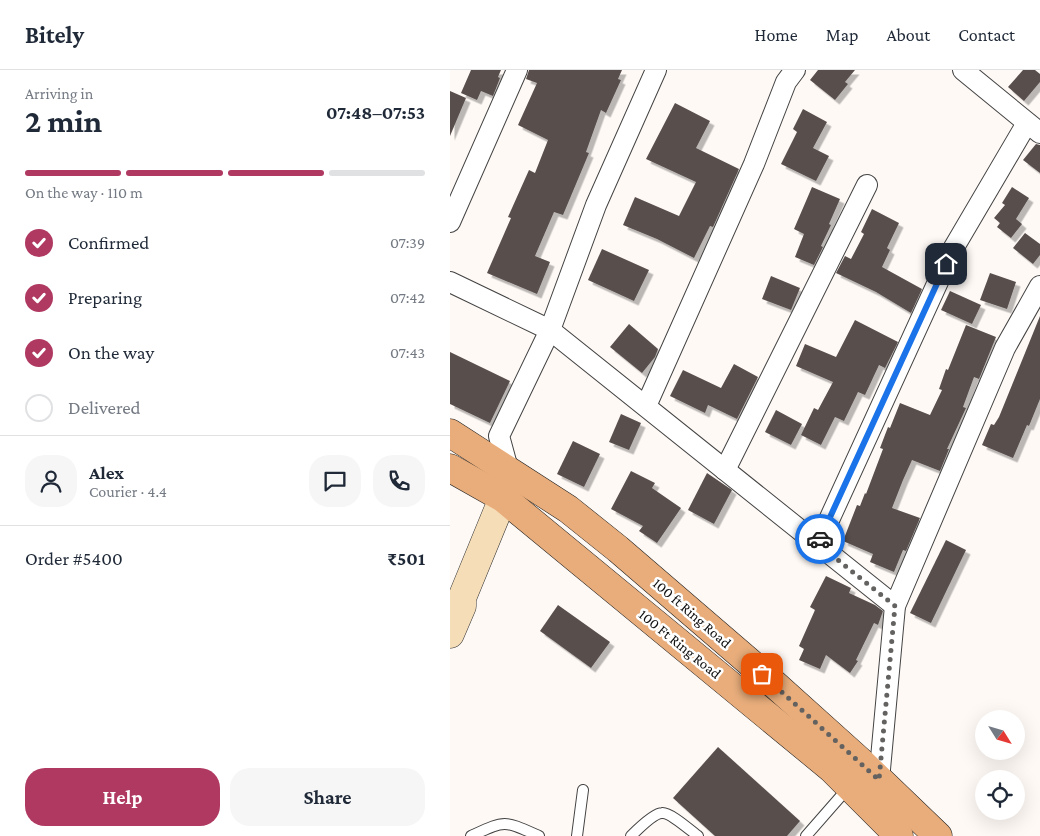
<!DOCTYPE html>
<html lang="en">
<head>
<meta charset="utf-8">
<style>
	:root { --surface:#fff; --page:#f6f6f7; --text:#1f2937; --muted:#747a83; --line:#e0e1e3; --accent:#b03961 }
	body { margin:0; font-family:"Crimson Pro",serif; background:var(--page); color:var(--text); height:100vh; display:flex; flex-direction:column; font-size:19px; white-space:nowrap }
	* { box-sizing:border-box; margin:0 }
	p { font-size:16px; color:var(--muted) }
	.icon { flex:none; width:28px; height:28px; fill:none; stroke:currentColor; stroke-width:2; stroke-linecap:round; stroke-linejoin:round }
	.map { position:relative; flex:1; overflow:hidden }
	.sheet { display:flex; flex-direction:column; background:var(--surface); width:450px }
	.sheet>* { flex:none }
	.needle { width:32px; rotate:127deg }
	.fabs { position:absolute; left:525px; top:640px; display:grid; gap:10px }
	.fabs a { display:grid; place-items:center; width:50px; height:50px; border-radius:50%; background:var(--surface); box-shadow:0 5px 20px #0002; font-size:25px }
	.pin { position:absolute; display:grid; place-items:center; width:42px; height:42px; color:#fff; margin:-21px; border-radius:10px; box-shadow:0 2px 8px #0006 }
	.courier { position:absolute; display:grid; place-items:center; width:50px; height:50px; margin:-25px; border:4px solid #1a73e8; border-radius:50%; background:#fff; color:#222; box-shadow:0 1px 6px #0007 }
	.overview em { font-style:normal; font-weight:700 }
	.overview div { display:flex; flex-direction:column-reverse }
	.overview { display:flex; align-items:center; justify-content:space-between; height:85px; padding:0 25px }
	h1 { font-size:32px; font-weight:700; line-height:38px }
	.bar { display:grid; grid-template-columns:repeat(4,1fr); gap:8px 5px; align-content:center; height:60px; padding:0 25px }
	.bar i { height:6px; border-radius:4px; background:var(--line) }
	.bar .selected { background:var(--accent) }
	.bar p { grid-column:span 4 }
	.line { display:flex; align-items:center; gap:12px; padding:0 25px; border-top:1px solid var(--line) }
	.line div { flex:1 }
	.round { display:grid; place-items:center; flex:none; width:52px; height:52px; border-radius:20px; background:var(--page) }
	ol { padding:0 25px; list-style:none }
	li { display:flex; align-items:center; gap:15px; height:55px }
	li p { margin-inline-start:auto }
	li .icon { padding:5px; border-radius:50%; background:var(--accent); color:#fff; stroke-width:4 }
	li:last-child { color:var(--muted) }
	li i { width:28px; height:28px; border:2px solid var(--line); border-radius:50% }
	.action { display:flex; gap:10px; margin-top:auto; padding:10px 25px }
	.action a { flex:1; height:58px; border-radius:20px; background:var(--accent); color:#fff; font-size:20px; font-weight:700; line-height:58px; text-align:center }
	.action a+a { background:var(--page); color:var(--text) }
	header { display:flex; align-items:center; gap:30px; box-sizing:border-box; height:70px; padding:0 25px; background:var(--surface); border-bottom:1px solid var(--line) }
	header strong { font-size:24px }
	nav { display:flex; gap:28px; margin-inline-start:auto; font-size:18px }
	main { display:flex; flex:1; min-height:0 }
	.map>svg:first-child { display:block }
</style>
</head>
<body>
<header>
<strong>Bitely</strong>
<nav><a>Home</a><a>Map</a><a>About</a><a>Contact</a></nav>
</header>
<main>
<section class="sheet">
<div class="overview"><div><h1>2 min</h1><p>Arriving in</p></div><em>07:48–07:53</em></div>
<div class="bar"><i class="selected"></i><i class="selected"></i><i class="selected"></i><i></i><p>On the way · 110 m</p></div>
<ol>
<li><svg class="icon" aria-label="check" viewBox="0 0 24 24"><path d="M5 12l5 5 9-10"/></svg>Confirmed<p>07:39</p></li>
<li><svg class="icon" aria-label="check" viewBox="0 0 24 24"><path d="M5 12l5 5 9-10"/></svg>Preparing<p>07:42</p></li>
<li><svg class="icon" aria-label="check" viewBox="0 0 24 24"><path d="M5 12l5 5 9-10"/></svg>On the way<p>07:43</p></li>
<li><i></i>Delivered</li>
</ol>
<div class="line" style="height:90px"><a class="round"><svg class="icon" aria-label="person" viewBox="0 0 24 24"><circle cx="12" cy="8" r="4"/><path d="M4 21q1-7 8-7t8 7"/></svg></a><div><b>Alex</b><p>Courier · 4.4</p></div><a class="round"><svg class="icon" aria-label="chat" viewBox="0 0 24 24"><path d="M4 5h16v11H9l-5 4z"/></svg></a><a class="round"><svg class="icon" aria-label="phone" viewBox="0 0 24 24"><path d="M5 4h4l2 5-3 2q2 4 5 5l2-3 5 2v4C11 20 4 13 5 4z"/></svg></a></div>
<div class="line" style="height:65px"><div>Order #5400</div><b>₹501</b></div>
<div class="action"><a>Help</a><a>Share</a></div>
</section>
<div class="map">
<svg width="590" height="766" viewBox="0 0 590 766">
	<defs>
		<filter id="shadow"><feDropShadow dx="4.5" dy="4.5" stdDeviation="0" flood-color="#0004"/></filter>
	</defs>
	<rect width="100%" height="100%" fill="#fef9f5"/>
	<!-- building -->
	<g fill="#584f4e" filter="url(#shadow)">
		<polygon points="21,0 51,0 48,7 50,8 43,26 31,21 27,30 11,23"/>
		<polygon points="79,0 172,0 168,9 171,10 156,43 151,40 136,82 139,83 113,145 104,142 85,186 100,192 87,224 37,203 61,148 58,147 79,100 85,103 98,70 68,55 87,13 76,9"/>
		<polygon points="368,0 405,0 395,12 398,14 385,30 360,10"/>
		<polygon points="573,0 585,0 590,4 590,12 574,31 558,17"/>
		<polygon points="0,21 16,28 0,66"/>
		<polygon points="225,33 260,51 246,78 289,99 263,157 260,156 244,188 207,169 173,155 185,127 229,146 246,112 196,89"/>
		<polygon points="353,39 377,52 363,78 379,86 366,111 331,94 347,62 343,59"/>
		<polygon points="586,74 590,75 590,103 573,90"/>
		<polygon points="362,117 390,129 379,154 381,155 371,176 373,177 364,195 345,187 354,164 344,159"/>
		<polygon points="562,117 579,128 566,149 572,154 561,168 547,157 550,153 544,148 555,135 552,133"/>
		<polygon points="422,139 449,153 437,178 440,180 432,197 472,219 461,243 426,222 386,203 395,186 401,189 414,164 411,162"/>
		<polygon points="575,163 590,174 590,185 583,194 563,178"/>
		<polygon points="152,179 199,200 184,231 138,210"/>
		<polygon points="540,203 566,212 557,239 530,230"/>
		<polygon points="321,206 350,218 341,240 312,229"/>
		<polygon points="500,221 531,235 522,254 491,240"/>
		<polygon points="590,246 590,329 579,356 577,355 563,388 532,375 541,354 544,355 549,347"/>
		<polygon points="405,250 448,272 435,298 429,295 415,325 408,322 394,351 385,347 371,375 351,365 364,338 368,340 383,312 346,296 355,274 386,287"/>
		<polygon points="179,254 208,279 205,287 192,303 160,277"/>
		<polygon points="516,255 546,267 529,309 524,307 513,337 516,338 497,379 499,379 490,401 462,390 453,410 442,438 470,448 456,481 453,480 444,502 420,492 423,484 393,471 407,435 410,436 415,423 416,424 433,379 430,378 438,357 440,358 450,333 480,345 492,320 489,319 496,299 498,300"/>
		<polygon points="0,282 60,311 40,353 0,334"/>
		<polygon points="284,294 308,307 287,349 258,335 255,343 220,326 233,300 271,318"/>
		<polygon points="326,340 352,354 341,375 315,362"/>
		<polygon points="171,344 191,353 179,380 159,372"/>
		<polygon points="123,371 150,384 134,417 107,404"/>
		<polygon points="181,401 205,413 202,418 231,438 207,473 189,461 193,456 161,439"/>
		<polygon points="257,403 282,420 264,454 238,440"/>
		<polygon points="496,470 516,480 481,553 460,543"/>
		<polygon points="376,506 401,518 399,523 425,535 433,541 428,555 424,553 406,590 408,591 400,603 376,585 370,599 349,590 354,579 349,576 365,540 360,537"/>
		<polygon points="108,535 160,572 141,598 90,561"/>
		<polygon points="268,677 350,751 337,766 265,766 223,728"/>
	</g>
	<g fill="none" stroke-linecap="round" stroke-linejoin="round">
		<defs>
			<g id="service">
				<path d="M21 766C56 750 53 750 89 766"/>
				<polyline points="127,766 133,720"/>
				<path d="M181 766C187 760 204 743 212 743 220 742 241 761 248 766"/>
				<polyline points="356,766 398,718"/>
			</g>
			<g id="minor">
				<polyline points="513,0 590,63"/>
				<polyline points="0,152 67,0"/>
				<polyline points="0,212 100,260 445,536"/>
				<polyline points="196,336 304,94 336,12 345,0"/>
				<polyline points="58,399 49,366 100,260 146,135 206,0"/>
				<polyline points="275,400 417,115"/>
				<polyline points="368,474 503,179 577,53"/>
				<polyline points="424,718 429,710 445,536 555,278 590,216"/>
			</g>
			<polyline id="secondary" points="0,564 12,536 12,528 53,428 57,407"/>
			<g id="primary">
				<polyline points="0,363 118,439 168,479 312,603 412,693 488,766"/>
				<polyline points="0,398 53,428 382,699 449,766"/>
			</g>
		</defs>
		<!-- service casing -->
		<use href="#service" stroke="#434343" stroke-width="12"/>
		<!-- minor casing -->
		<use href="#minor" stroke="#434343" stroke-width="22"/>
		<!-- secondary casing -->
		<use href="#secondary" stroke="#323232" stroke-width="29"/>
		<!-- primary casing -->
		<use href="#primary" stroke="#212121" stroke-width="29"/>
		<!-- service -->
		<use href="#service" stroke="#fff" stroke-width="10"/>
		<!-- minor -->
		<use href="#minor" stroke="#fff" stroke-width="20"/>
		<!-- secondary -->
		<use href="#secondary" stroke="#f5ddb8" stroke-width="28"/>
		<!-- primary -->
		<use href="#primary" stroke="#e8ad7b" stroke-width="28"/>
	</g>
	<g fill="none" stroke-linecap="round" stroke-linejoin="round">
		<!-- done -->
		<polyline stroke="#636260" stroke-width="5" stroke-dasharray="0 9" points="312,604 429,710 445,536 368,474 370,469"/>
		<!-- route -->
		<polyline stroke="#1a73e8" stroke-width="6" points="370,469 496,194"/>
	</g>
	<g text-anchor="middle" stroke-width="5" stroke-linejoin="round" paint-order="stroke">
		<!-- street labels -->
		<g font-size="15" fill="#101010" stroke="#fff">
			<text transform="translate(242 543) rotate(41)" y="5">100 ft Ring Road</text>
			<text transform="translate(230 574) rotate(39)" y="5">100 Ft Ring Road</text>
		</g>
	</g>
</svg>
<div class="fabs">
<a><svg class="needle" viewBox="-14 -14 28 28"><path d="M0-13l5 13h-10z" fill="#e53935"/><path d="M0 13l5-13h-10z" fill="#747a83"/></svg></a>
<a><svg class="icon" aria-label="locate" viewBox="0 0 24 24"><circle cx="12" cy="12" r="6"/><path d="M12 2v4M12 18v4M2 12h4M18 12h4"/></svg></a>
</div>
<div class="pin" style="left:312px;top:604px;background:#ea580c"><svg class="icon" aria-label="bag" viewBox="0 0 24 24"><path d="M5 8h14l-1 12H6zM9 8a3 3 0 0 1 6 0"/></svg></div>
<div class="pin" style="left:496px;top:194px;background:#1f2937"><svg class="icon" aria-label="home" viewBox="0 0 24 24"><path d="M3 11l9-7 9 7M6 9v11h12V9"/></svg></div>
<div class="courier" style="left:370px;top:469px"><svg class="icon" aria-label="car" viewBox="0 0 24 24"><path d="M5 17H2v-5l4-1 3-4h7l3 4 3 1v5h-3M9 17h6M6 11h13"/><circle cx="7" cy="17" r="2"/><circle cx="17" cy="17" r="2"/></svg></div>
</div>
</main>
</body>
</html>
